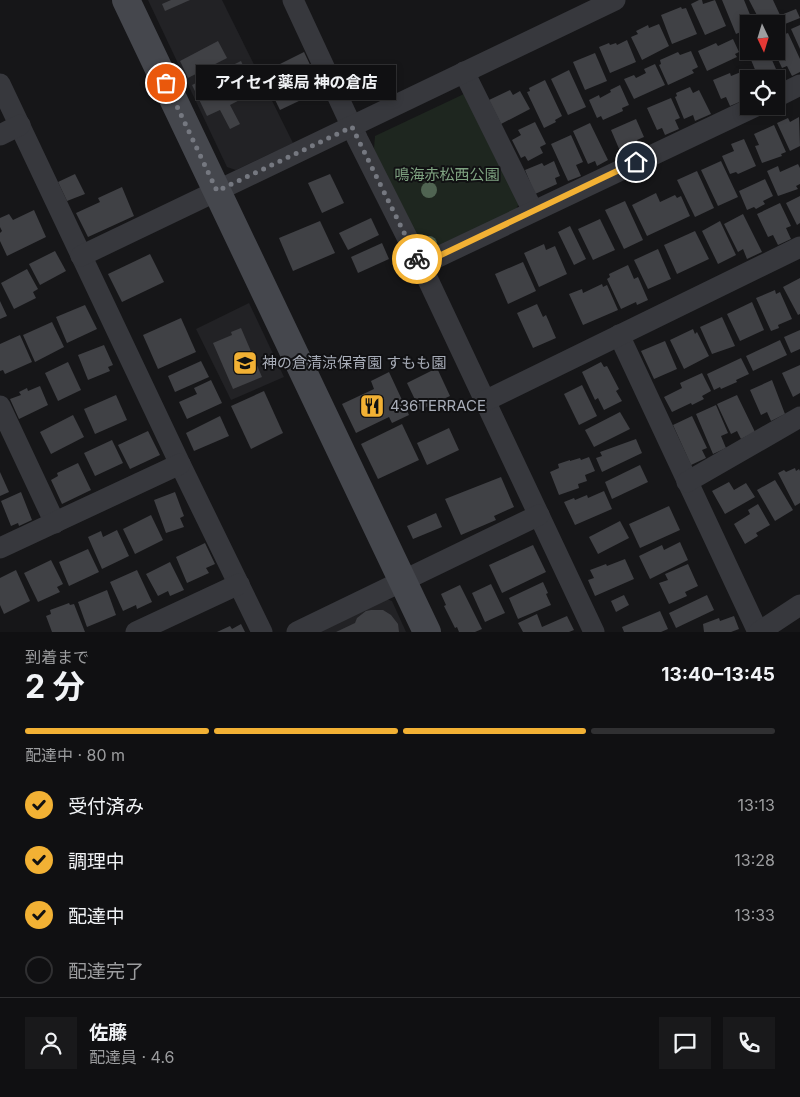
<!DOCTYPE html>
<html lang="ja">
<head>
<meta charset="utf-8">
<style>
	:root { --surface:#101012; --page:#19191b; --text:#f1f3f6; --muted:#9c9d9f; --line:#303032; --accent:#f2b134 }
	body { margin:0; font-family:Inter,"Noto Sans JP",sans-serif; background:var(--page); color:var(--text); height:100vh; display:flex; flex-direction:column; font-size:19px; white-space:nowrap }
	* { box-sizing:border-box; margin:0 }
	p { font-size:16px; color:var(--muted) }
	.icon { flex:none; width:28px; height:28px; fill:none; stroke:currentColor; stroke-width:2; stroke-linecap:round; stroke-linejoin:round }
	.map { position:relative; height:632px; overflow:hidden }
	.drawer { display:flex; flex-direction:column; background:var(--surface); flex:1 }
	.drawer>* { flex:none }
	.needle { width:32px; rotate:176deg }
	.controls { position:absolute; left:740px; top:15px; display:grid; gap:10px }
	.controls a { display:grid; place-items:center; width:45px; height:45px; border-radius:0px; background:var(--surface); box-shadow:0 2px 8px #0003,0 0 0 1px var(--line); font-size:25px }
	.pin { position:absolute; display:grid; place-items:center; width:42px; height:42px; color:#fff; margin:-21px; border:2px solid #fff; border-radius:50%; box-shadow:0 1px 5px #0007 }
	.courier { position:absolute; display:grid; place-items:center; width:50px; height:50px; margin:-25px; border:4px solid #f2b134; border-radius:50%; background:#fff; color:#222; box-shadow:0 1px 6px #0007 }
	.bubble { position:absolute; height:35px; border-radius:0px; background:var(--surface); box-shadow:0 2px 8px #0003,0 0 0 1px var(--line); font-size:16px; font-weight:700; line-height:35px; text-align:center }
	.summary em { font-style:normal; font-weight:700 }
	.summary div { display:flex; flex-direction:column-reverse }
	.summary { display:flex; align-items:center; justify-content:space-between; height:85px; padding:0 25px }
	h1 { font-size:32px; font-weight:700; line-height:38px }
	.bar { display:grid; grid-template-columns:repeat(4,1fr); gap:8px 5px; align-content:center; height:60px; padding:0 25px }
	.bar i { height:6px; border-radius:4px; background:var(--line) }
	.bar .current { background:var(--accent) }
	.bar p { grid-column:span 4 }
	.line { display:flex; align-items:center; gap:12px; padding:0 25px; border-top:1px solid var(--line) }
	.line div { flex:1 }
	.round { display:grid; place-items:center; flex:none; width:52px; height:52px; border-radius:0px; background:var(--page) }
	ol { padding:0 25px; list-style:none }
	li { display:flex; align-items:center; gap:15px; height:55px }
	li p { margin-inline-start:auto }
	li .icon { padding:5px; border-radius:50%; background:var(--accent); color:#111; stroke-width:4 }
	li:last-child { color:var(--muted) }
	li i { width:28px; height:28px; border:2px solid var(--line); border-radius:50% }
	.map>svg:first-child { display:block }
</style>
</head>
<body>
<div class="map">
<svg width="800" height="632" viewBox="0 0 800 632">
	<rect width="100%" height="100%" fill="#161618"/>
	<!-- built -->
	<g fill="#222225">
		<polygon points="148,0 222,0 293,143 236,170 227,167"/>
		<polygon points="249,303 284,377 231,400 196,329"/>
		<polygon points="384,598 392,601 406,632 315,632"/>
	</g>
	<!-- green -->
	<polygon fill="#1e261f" points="464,94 520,200 516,210 428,250 421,246 374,149 375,136"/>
	<!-- building -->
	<g fill="#404145">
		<polygon points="171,0 190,0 165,11 162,4"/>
		<polygon points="699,0 702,0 703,4 715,0 726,26 705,35 691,4"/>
		<polygon points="722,0 744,0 753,22 746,25 748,29 736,34"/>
		<polygon points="749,0 773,0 780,15 761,23"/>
		<polygon points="681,7 682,9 686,8 697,34 672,44 661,15"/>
		<polygon points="796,9 800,18 785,24 781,15"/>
		<polygon points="659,24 669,46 642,60 631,37 638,34 636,31 648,25 649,28"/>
		<polygon points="800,25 800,49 791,29"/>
		<polygon points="784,31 785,34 788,33 800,59 800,72 792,76 787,66 782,68 774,51 776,51 776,34"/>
		<polygon points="733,39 739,52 735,54 737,57 707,71 698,51 716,43 718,46"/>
		<polygon points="627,40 636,62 610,73 599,47 609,43 610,45 616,43 617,45"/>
		<polygon points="218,41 227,58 188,78 180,61"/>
		<polygon points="749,47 749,51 768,51 776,69 772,71 776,79 759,79 746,48"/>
		<polygon points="691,51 698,67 692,70 694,73 668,85 659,65 661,64 660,60 678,52 680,55"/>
		<polygon points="304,52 322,90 280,110 262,73"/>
		<polygon points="595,53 607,81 585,90 573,62"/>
		<polygon points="241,61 255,92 230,105 240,124 230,129 220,110 207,116 192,85"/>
		<polygon points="655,64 665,85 634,99 624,79 634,75 636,78 646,73 644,69"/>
		<polygon points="569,70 586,107 568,115 551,79"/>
		<polygon points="741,72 748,88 745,89 749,98 730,106 726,97 721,99 713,80 730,73 731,76"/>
		<polygon points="545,80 562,116 555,120 556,122 544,128 527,92 530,91 529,88"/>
		<polygon points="620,85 629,105 622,108 623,111 603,120 601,116 597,118 589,100 599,95 600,98 611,92 610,90"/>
		<polygon points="690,87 693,93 699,90 711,114 695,121 693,115 684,119 675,97 677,96 676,93"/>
		<polygon points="510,90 513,95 520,91 530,109 501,124 489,100"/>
		<polygon points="671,98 680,118 675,120 679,129 665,135 662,128 657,130 647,108"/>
		<polygon points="799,117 800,146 790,151 777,123 788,118 790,122"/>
		<polygon points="636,119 644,137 637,140 641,148 626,155 623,150 620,151 611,130"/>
		<polygon points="535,122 546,144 540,147 543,153 528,161 525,156 521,158 512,140 521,135 518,130"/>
		<polygon points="590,123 608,160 597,166 595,161 588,164 573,131"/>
		<polygon points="774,125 786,152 781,154 782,156 762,163 755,146 759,145 754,134"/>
		<polygon points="571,135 583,162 576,165 581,176 568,181 551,144"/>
		<polygon points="744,139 756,166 738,174 736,172 730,174 722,156 734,151 731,144"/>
		<polygon points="554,161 560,176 555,178 557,184 535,194 525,170 542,163 544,166"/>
		<polygon points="721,161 738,197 718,206 701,170"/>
		<polygon points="798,164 800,168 800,184 796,186 798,189 778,196 767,171 778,166 780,172"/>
		<polygon points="697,171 714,208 695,217 677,180"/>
		<polygon points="75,174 85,194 67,201 58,182"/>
		<polygon points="330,174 344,203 322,213 308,183"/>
		<polygon points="765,179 773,196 763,201 765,204 756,209 754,207 747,210 739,191"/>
		<polygon points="122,187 134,216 88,237 76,213 100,202 98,198"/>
		<polygon points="656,193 660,202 675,195 677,198 681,196 690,216 647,236 632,205"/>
		<polygon points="800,196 800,223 797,225 786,203"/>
		<polygon points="625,201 643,240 624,249 605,210"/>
		<polygon points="780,203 791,226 786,228 791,239 778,245 773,235 768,237 757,214"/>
		<polygon points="34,210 46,237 7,256 0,241 0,233 2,231 0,227 0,218 9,214 13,220"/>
		<polygon points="743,214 762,252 747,259 743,249 738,252 724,224"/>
		<polygon points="371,218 379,235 348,250 339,233"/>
		<polygon points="600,219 615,250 593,260 578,229"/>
		<polygon points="320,221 335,253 293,271 279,238"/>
		<polygon points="720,221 736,255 718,264 702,231"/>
		<polygon points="570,226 586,259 574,265 558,232"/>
		<polygon points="695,231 709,259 677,274 664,245"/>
		<polygon points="382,243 389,259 358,273 351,257"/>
		<polygon points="544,244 546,250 555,246 567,274 539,287 524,253"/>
		<polygon points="658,249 671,279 648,289 634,260"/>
		<polygon points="55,251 66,271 40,285 29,264"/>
		<polygon points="150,254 164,282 122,302 108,274"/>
		<polygon points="523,262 536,291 508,304 495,274"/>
		<polygon points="628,265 634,279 638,277 648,300 637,305 636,302 621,309 607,279 610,277 609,274"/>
		<polygon points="27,269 38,289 33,292 36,298 14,309 1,283"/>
		<polygon points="800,278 800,314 798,315 783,287"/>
		<polygon points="602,284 603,287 607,285 618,310 583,325 569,294 582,289 583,293"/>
		<polygon points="775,290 776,294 780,292 792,319 778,325 779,328 771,331 756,298"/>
		<polygon points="0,301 7,316 0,319"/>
		<polygon points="752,302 764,330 740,341 727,314"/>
		<polygon points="537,304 543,317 546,315 556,338 533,348 517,313"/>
		<polygon points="85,305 97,329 67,343 56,317"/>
		<polygon points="722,317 735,346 712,354 700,327"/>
		<polygon points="181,318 196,352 158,369 143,335"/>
		<polygon points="52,322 64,347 35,362 23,335"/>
		<polygon points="241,328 262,377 233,389 213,343 232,335 231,332"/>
		<polygon points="693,329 695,334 697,332 709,356 684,369 670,340"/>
		<polygon points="800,330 800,349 791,353 784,337"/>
		<polygon points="20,335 32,362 5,374 3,370 0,371 0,344"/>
		<polygon points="780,340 787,355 753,371 746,356"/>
		<polygon points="665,341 677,369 654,379 641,351"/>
		<polygon points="104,345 113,365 108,367 110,371 88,380 78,355"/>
		<polygon points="741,358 749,374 736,380 737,382 721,389 720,387 714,390 707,374"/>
		<polygon points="201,361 209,377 175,392 168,376"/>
		<polygon points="68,362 81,390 58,401 45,373"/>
		<polygon points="601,362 604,367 607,366 619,389 616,391 622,401 604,410 598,398 595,400 582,372"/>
		<polygon points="800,365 800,393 793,397 782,373"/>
		<polygon points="437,368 450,396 420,410 407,383"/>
		<polygon points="389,372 409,415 392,423 389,417 356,433 342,404 374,389 371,381"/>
		<polygon points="702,373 711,391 702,396 704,399 692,405 691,403 672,412 664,397 682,388 680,383"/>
		<polygon points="211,380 222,403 187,419 179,402 197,394 194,388"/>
		<polygon points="772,380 785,414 771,421 767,412 761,415 750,390"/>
		<polygon points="582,385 597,416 579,425 564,394"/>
		<polygon points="40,386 48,405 19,419 10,399 21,395 19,392 27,388 28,391"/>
		<polygon points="264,391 283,433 251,449 231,406"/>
		<polygon points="116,395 127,420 95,434 84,409"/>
		<polygon points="737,395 755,432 741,439 737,431 731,434 717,404"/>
		<polygon points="716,405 728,433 721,436 726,448 713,454 696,414"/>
		<polygon points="620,412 630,429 594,447 585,430"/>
		<polygon points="73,415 84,437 51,454 40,432"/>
		<polygon points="220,416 229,436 194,451 186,433"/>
		<polygon points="692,416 707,448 702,450 706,458 691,465 673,425"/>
		<polygon points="402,424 419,460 378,479 361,444"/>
		<polygon points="449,428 459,450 427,465 417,443"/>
		<polygon points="148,431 160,455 130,469 118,445"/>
		<polygon points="636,439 642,453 602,472 596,458 602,456 600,452"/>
		<polygon points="112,440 123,463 95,476 84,453"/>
		<polygon points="589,457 595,471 585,475 587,481 578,484 579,488 559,495 550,472 559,468 558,464 570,460 570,461 580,458 581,460"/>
		<polygon points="78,463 91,490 62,504 51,480 58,476 57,473"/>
		<polygon points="640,465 648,482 612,499 605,482"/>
		<polygon points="795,468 796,471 799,469 800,471 800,503 795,506 778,473 784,470 786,472"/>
		<polygon points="0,472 9,492 0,496"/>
		<polygon points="501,477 514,507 494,516 496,520 461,535 445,499"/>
		<polygon points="775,480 793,510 775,521 757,490"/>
		<polygon points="729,482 734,490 746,483 755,497 725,514 712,491"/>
		<polygon points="604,491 612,509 575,525 564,502 574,498 575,500 587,495 588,498"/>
		<polygon points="21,492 32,520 19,526 18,523 11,526 1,501"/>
		<polygon points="175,492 184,516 180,518 184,527 166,533 154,500"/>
		<polygon points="758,504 770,525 756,533 758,536 745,544 734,524 750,514 748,510"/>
		<polygon points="669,506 680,530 640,548 629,524"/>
		<polygon points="436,513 442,527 413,539 407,526"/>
		<polygon points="151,515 163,540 135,554 123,529"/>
		<polygon points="620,521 629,538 598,554 589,537"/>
		<polygon points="117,530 129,556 102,569 88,537 101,531 103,537"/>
		<polygon points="680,542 688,560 650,579 639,556 662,545 664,550"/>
		<polygon points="205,543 215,564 206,568 209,573 187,583 176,557"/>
		<polygon points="533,545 546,572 502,593 489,565"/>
		<polygon points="88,549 99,572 69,586 59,562"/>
		<polygon points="625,559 634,579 595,596 588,580 594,578 590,570 606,564 607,566"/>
		<polygon points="51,560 63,584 57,587 60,592 38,602 24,573"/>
		<polygon points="170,562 184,590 170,596 168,591 158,596 146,574"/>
		<polygon points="688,564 698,586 685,592 687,596 669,604 659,583 668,580 665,574"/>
		<polygon points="16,570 30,601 4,614 0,605 0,578"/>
		<polygon points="137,570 152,602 137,609 136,605 123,611 110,582"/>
		<polygon points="543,582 548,593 546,594 551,605 518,619 509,598"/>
		<polygon points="491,584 505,613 485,622 472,593"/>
		<polygon points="460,585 482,629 475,632 459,632 457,627 455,628 444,606 446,605 441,594"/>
		<polygon points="107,590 116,615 87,627 78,602"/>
		<polygon points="624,595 629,605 616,612 611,601"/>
		<polygon points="707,595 714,610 676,628 669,613"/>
		<polygon points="69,603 70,605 74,604 85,632 52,632 46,616 51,614 50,610"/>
		<polygon points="371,610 383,610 391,615 398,624 399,632 336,632 355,623 357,618 366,611"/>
		<polygon points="660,611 668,629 661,632 624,632 622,627"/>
		<polygon points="537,614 542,627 567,616 574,630 569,632 523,632 518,623"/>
		<polygon points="734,616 739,629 731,632 704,632 703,624 719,618 720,621"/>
		<polygon points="241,624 245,632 217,632 230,626 232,629"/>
	</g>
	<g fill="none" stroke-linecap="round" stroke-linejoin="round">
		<!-- street -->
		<g stroke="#37383d" stroke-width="21">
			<polyline points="293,0 358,140 421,265 594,632"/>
			<polyline points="464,72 533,211"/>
			<polyline points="0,84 180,464 262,632"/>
			<polyline points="776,97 800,85"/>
			<polyline points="0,135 20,125"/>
			<polyline points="81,256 615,0"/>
			<polyline points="421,265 756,106"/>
			<polyline points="619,335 758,632"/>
			<polyline points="485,401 800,247"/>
			<polyline points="0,406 55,523"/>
			<polyline points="687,482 800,417"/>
			<polyline points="0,548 180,464"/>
			<polyline points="136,632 239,584"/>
			<polyline points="297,632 539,515"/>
			<polyline points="759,632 800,605"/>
		</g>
		<!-- secondary -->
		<polyline stroke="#45474d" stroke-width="28" points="126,0 427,632"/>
	</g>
	<!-- trees -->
	<g fill="#506452">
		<circle cx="429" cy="190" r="8"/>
		<circle cx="429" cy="244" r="8"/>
	</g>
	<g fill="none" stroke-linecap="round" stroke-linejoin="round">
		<!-- done -->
		<polyline stroke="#757880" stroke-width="5" stroke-dasharray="0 9" points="166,83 217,191 352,127 417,259"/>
		<!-- route -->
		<polyline stroke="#f2b134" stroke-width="6" points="417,259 420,265 636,162"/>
	</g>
	<!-- icons -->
	<defs>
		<symbol id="school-square" viewBox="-11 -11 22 22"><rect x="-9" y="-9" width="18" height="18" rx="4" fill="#f2b134" stroke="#111113"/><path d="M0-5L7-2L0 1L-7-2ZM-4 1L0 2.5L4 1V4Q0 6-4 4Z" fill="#111"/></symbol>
		<symbol id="restaurant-square" viewBox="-11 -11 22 22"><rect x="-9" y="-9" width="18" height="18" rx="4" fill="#f2b134" stroke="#111113"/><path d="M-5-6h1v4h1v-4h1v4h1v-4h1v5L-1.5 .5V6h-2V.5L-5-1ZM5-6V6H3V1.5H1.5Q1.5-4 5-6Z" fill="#111"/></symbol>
	</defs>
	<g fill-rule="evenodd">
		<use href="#school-square" x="231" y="349" width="28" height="28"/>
		<use href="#restaurant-square" x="358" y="392" width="28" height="28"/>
	</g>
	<g text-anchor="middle" stroke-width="4" stroke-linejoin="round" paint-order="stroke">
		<!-- park labels -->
		<g font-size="15" fill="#7fa381" stroke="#111113">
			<text x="447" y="180">鳴海赤松西公園</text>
		</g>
		<!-- poi labels -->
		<g font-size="15" fill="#a8adb8" stroke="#111113" text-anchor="start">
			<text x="262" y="368">神の倉清涼保育園 すもも園</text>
			<text x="390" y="411">436TERRACE</text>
		</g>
	</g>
</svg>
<div class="controls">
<a><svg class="needle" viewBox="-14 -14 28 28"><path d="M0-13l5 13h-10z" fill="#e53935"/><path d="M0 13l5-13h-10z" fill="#9c9d9f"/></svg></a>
<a><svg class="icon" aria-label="locate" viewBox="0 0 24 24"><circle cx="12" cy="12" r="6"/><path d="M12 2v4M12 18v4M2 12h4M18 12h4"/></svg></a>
</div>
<div class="pin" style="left:166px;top:83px;background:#ea580c"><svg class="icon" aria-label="bag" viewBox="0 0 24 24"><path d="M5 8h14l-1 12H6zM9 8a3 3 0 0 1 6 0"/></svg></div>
<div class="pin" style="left:636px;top:162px;background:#1f2937"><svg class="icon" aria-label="home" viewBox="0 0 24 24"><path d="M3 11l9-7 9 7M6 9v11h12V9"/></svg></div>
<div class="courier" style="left:417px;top:259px"><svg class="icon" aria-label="bike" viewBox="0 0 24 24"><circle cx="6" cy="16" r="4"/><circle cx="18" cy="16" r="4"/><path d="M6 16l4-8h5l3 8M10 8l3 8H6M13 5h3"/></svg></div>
<div class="bubble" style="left:196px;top:65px;width:200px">アイセイ薬局 神の倉店</div>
</div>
<section class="drawer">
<div class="summary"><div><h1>2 分</h1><p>到着まで</p></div><em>13:40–13:45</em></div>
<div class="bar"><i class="current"></i><i class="current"></i><i class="current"></i><i></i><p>配達中 · 80 m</p></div>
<ol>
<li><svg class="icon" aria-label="check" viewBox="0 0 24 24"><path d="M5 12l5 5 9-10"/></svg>受付済み<p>13:13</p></li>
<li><svg class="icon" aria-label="check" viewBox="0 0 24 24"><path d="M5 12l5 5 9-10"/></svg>調理中<p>13:28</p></li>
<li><svg class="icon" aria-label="check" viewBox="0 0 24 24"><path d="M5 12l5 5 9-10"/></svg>配達中<p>13:33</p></li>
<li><i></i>配達完了</li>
</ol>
<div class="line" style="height:90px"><a class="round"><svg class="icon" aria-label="person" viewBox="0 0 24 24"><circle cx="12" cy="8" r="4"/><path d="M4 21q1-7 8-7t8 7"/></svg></a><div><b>佐藤</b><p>配達員 · 4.6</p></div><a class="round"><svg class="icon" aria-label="chat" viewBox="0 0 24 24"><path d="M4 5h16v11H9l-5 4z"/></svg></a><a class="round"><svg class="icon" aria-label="phone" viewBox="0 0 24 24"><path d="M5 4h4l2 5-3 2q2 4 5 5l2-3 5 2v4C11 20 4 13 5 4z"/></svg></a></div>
</section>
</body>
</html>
